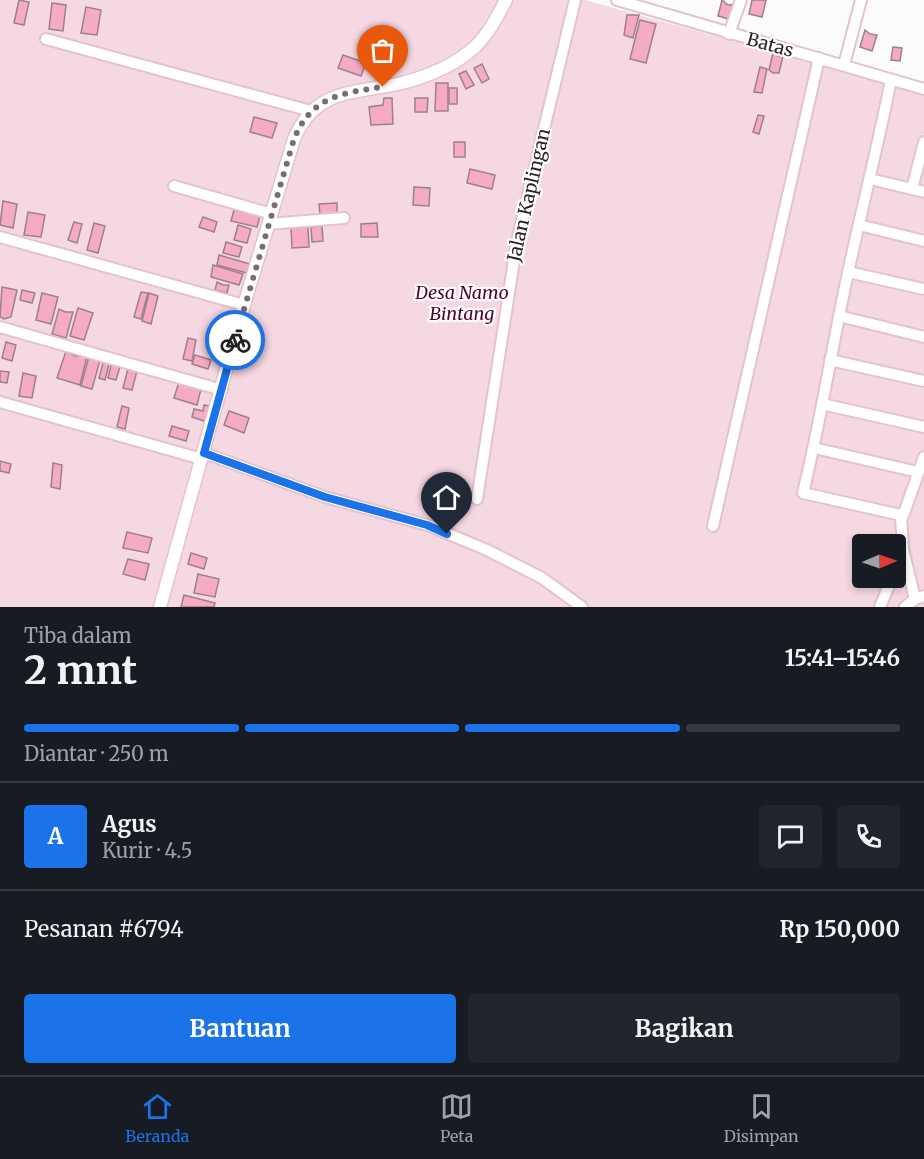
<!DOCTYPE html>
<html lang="id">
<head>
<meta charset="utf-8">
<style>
	:root { --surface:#171b24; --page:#20242c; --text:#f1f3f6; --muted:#9ea1a6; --line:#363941; --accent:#1a73e8 }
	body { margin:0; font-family:Merriweather,serif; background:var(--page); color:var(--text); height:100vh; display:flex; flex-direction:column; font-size:22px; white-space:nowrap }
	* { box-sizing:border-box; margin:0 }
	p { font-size:20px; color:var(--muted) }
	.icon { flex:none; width:33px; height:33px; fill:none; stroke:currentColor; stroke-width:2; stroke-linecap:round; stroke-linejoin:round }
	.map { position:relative; height:607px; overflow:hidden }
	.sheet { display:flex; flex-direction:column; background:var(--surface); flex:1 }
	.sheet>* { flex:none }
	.needle { width:39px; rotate:88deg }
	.fabs { position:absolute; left:852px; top:534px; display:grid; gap:12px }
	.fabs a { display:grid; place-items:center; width:54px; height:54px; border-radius:6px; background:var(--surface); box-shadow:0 3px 9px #0003; font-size:30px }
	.pin { position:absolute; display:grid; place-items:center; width:51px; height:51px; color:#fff; margin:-62px -26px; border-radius:50% 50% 50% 0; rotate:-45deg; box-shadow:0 0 6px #0007 }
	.pin .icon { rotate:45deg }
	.courier { position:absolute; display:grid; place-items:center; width:60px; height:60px; margin:-30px; border:4px solid #1a73e8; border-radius:50%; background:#fff; color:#222; box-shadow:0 2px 8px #0007 }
	.overview em { font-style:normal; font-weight:700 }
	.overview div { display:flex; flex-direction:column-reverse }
	.overview { display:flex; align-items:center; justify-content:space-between; height:102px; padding:0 24px }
	h1 { font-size:39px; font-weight:700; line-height:45px }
	.bar { display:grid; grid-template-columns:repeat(4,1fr); gap:9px 6px; align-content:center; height:72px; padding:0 24px }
	.bar i { height:8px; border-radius:4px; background:var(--line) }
	.bar .current { background:var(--accent) }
	.bar p { grid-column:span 4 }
	.line { display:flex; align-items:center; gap:15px; padding:0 24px; border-top:2px solid var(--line) }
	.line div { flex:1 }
	.round { display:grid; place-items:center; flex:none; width:63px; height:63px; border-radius:6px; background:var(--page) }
	.cta { display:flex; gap:12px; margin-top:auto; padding:12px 24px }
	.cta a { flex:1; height:69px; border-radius:6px; background:var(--accent); color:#fff; font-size:24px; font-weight:700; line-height:69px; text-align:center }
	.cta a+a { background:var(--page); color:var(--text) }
	.menu { display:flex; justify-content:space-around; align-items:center; height:84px; border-top:2px solid var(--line); background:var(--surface); font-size:16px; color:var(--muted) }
	.menu a { display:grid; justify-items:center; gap:3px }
	.menu .current { color:var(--accent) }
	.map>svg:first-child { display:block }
</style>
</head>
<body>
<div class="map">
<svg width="924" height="607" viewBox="0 0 924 607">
	<rect width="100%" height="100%" fill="#fbfbfb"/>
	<!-- green -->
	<path fill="#f6d8e2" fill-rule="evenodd" d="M0 0H585L924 94V607H0ZM862 544H896V578H862Z"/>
	<!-- building -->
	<g fill="#f5abc6" stroke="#9e808a" stroke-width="1.5">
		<polygon points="19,0 29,2 24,25 14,23"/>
		<polygon points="722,0 728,5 736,4 732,20 718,16"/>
		<polygon points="752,0 766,0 762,17 749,14"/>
		<polygon points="52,3 66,5 63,31 49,29"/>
		<polygon points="86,7 101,10 97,35 81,33"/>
		<polygon points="627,15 639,15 633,38 624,35"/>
		<polygon points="640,20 656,24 646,63 630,59"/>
		<polygon points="865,30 870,34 877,35 872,51 860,47"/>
		<polygon points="893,47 902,48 900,61 891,60"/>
		<polygon points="773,53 778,56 783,56 779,73 773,73 769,70"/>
		<polygon points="343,55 366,63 361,76 338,68"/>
		<polygon points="482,64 489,79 482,83 474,68"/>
		<polygon points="760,67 767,69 762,93 754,92"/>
		<polygon points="466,71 474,85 466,89 459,74"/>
		<polygon points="436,83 448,83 448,111 435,111"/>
		<rect x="449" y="88" width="8" height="16"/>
		<polygon points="384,98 392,98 393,124 371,125 369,107 383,105"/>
		<polygon points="415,98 428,98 427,112 415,112"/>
		<polygon points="758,115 764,116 759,134 753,132"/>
		<polygon points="254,117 277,123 272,138 250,132"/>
		<rect x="454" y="142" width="11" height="15"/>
		<polygon points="470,169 495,175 492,189 467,183"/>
		<polygon points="414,187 430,188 429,206 413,205"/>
		<polygon points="3,201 17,204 13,228 0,225"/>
		<polygon points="337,203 337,214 320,215 319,204"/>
		<polygon points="234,210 260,216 257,227 231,221"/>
		<polygon points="28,212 45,215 41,237 24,235"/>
		<polygon points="203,217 217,222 214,232 199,227"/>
		<polygon points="74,222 82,224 77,243 68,240"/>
		<polygon points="94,223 105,226 98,253 87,250"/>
		<polygon points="377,223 378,237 361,237 361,224"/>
		<polygon points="238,225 251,229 247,243 234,240"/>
		<polygon points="322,226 323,241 312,242 311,227"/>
		<polygon points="308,227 309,247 292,248 291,228"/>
		<polygon points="226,242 242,247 239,257 223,253"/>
		<polygon points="219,255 250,264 247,273 217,265"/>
		<polygon points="213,265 243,274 239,285 211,277"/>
		<polygon points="217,282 223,285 229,285 227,293 215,290"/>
		<polygon points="2,287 17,290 11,317 4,319 0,317"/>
		<polygon points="22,290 35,293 32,303 20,300"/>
		<polygon points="141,292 148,293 141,319 134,317"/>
		<polygon points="42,293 58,297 51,324 36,320"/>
		<polygon points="149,293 158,296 151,324 142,321"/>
		<polygon points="78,308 93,313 84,340 70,336"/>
		<polygon points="59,309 65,312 73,312 66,338 52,334"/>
		<polygon points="188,338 196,340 192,361 183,359"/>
		<polygon points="6,342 16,345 12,361 2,358"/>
		<polygon points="66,351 75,356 87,356 80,385 57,378"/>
		<polygon points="195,355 211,360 208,369 192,364"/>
		<polygon points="89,356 100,360 92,389 81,386"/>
		<polygon points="104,359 110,360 105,380 99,378"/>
		<polygon points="112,361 121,363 116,380 108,378"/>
		<polygon points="129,365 138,367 132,390 123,388"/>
		<polygon points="0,371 9,372 7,383 0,382"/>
		<polygon points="23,373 36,376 32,398 19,396"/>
		<polygon points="179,382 201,389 197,405 174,398"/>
		<polygon points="204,405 210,406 207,422 192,417 194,409 203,411"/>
		<polygon points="122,406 129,408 125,429 117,427"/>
		<polygon points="229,411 249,418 244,433 224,425"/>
		<polygon points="172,426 189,431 186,441 169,436"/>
		<polygon points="0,461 11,464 9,473 0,471"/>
		<polygon points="53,463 62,465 60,489 51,487"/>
		<polygon points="127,532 152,538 148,553 123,548"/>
		<polygon points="191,553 207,558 204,569 188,564"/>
		<polygon points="128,559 149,564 145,580 123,574"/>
		<polygon points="198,574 219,579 215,597 194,593"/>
		<polygon points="184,595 215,603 214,607 181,607"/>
	</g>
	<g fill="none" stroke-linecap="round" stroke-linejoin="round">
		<defs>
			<g id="minor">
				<polyline points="617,0 924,89"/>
				<polyline points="729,34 741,0"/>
				<polyline points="46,39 311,111"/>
				<polyline points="844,65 861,0"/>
				<path d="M891 80C878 145 862 208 848 273 832 346 821 420 803 493L901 515"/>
				<polyline points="870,179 924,192"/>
				<polyline points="174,186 272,214"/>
				<polyline points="912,189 924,142"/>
				<polyline points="268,224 344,218"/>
				<polyline points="859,225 924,241"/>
				<polyline points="0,237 244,305"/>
				<polyline points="848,272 924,289"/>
				<polyline points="839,316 924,337"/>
				<polyline points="0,327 222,390"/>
				<polyline points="830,360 924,381"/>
				<polyline points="0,402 202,459"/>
				<polyline points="822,404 924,427"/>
				<polyline points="814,448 918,472"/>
				<polyline points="204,453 325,497 427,525 487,550 542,578 582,607"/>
				<polyline points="477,499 517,241 575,0"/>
				<polyline points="713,526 819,58"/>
				<polyline points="896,568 903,549"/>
				<polyline points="915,599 903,549 901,515 903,516 924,457"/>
				<polyline points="880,607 892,578"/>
				<polyline points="905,607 915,599 924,596"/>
			</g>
			<path id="major" d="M160 607 244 305 294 139C316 87 355 94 402 83 425 77 449 68 469 52 486 39 496 19 506 0"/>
		</defs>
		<!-- minor casing -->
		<use href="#minor" stroke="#e3c3ce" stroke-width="14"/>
		<!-- major casing -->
		<use href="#major" stroke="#e3c3ce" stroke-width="15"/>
		<!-- minor -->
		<use href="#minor" stroke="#fff" stroke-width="10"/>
		<!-- major -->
		<use href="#major" stroke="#fff" stroke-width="12"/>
	</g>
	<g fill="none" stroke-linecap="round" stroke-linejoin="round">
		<!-- done -->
		<path stroke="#766e71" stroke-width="6" stroke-dasharray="0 10.8" d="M235 340 294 139C312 96 341 93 383 87"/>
		<!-- route -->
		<polyline stroke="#1a73e8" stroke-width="8" points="235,340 204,453 325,497 427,525 447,534"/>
	</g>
	<g text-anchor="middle" stroke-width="4.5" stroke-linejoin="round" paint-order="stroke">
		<!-- street labels -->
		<g font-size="18" fill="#2e2226" stroke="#fff">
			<text transform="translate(770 45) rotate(15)" y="6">Batas</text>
			<text transform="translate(529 195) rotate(-77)" y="6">Jalan Kaplingan</text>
		</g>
		<!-- park labels -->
		<g font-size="18" font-style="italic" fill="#52012d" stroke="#fff">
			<text x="462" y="299">Desa Namo<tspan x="462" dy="21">Bintang</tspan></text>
		</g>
	</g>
</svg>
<div class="fabs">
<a><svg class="needle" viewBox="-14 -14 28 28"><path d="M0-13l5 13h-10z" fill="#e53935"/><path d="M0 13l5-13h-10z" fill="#9ea1a6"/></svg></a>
</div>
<div class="pin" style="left:383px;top:87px;background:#ea580c"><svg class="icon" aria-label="bag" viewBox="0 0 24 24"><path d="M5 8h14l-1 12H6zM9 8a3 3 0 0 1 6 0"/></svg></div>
<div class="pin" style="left:447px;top:534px;background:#1f2937"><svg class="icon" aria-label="home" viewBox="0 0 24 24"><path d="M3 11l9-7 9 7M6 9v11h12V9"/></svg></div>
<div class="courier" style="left:235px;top:340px"><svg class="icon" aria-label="bike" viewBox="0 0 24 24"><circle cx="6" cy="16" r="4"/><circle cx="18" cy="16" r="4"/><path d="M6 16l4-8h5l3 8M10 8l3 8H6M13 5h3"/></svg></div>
</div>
<section class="sheet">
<div class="overview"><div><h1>2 mnt</h1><p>Tiba dalam</p></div><em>15:41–15:46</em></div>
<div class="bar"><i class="current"></i><i class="current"></i><i class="current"></i><i></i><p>Diantar · 250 m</p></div>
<div class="line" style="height:108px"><b class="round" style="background:var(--accent);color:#fff">A</b><div><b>Agus</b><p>Kurir · 4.5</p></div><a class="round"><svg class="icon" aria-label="chat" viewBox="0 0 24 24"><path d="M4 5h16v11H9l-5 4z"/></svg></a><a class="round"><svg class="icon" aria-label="phone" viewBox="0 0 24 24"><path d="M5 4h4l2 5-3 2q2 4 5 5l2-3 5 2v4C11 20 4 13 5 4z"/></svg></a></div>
<div class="line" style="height:78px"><div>Pesanan #6794</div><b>Rp 150,000</b></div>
<div class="cta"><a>Bantuan</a><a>Bagikan</a></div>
</section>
<nav class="menu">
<a class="current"><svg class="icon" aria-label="home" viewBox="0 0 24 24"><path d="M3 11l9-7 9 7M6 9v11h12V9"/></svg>Beranda</a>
<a><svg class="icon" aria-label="map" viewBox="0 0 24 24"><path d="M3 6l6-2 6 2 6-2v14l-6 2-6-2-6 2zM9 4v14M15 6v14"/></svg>Peta</a>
<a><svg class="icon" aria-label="saved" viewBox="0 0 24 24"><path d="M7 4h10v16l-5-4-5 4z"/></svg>Disimpan</a>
</nav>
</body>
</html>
